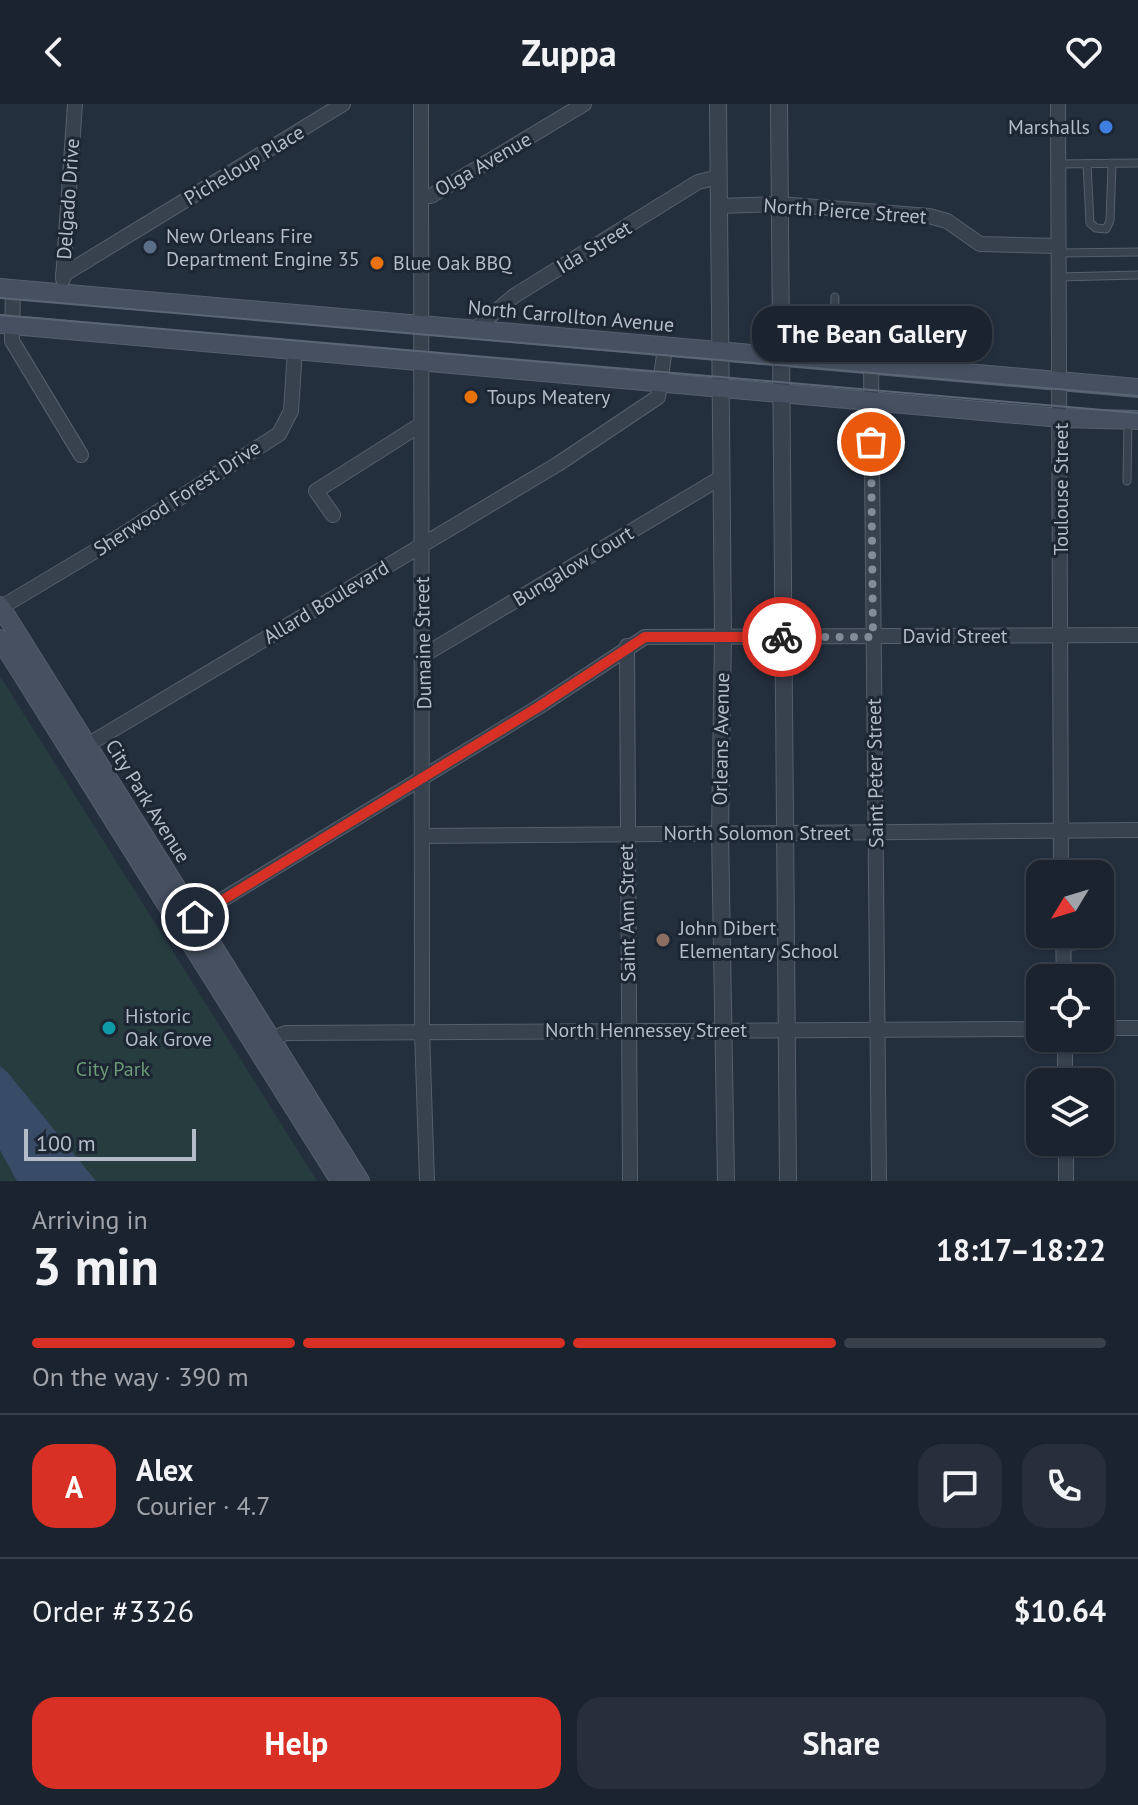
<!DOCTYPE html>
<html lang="en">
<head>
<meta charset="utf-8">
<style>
	:root { --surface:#1b232e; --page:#282f3a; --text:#f1f3f6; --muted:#a0a4aa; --line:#39404a; --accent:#d93025 }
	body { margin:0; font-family:"PT Sans",sans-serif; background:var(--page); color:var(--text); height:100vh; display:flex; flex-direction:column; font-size:30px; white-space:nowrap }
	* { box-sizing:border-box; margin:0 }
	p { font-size:26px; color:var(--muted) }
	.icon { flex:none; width:44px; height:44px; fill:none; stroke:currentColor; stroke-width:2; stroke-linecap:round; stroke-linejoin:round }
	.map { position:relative; height:1077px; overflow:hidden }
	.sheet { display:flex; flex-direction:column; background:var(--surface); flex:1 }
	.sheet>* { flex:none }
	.needle { width:52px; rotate:232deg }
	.controls { position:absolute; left:1026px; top:756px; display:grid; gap:16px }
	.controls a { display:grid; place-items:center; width:88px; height:88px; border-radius:16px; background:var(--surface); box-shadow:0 2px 6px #0004,0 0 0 2px var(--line); font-size:40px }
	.scale { position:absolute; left:24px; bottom:20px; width:172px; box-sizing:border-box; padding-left:8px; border:4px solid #b4bcc9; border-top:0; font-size:22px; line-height:28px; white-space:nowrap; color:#b4bcc9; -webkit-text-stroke:6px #1d2633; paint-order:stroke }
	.pin { position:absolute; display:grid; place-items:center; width:68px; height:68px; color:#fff; margin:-34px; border:4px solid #fff; border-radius:50%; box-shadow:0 2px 8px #0007 }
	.courier { position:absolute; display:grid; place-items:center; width:80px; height:80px; margin:-40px; border:6px solid #d93025; border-radius:50%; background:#fff; color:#222; box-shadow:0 2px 10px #0007 }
	.bubble { position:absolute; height:56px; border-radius:24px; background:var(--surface); box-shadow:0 2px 6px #0004,0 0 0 2px var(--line); font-size:26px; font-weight:700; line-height:56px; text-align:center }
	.overview em { font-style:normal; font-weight:700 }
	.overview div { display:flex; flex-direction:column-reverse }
	.overview { display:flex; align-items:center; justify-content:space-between; height:136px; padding:0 32px }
	h1 { font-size:52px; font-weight:700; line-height:60px }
	.bar { display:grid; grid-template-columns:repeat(4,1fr); gap:12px 8px; align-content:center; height:96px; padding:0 32px }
	.bar i { height:10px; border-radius:6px; background:var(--line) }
	.bar .selected { background:var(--accent) }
	.bar p { grid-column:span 4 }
	.line { display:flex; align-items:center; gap:20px; padding:0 32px; border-top:2px solid var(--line) }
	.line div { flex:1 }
	.round { display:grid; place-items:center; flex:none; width:84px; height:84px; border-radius:24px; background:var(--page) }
	.primary-button { display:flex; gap:16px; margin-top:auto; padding:16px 32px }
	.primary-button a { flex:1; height:92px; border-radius:24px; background:var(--accent); color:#fff; font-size:32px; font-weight:700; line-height:92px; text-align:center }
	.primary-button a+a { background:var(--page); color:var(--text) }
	header { display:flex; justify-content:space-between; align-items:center; height:104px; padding:0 32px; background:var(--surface); font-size:36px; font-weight:700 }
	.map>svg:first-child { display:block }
</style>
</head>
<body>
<header><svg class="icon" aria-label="back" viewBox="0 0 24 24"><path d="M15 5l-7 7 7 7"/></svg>Zuppa<svg class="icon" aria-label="heart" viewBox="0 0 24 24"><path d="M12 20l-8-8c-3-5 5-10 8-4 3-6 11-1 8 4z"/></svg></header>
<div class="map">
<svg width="1138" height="1077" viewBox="0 0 1138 1077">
	<rect width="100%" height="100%" fill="#242f3e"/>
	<!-- green -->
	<polygon fill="#263c3f" points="0,572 317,1077 0,1077"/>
	<!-- water -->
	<polygon fill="#394c67" points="0,962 8,969 96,1077 17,1077 0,1046"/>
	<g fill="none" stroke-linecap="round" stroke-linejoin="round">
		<defs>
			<g id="service">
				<polyline points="1058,60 1138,59"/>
				<polyline points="1087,60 1090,119 1096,124 1106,125 1110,117 1112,59"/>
				<polyline points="1058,149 1138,148"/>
				<polyline points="1059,173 1138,171"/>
				<polyline points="833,256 835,193"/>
				<polyline points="1127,377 1128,317"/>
				<polyline points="1063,843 1102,839"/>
			</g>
			<g id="minor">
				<polyline points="421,0 422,928 427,1077"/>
				<polyline points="1058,0 1061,770"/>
				<polyline points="422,92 431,92 584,0"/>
				<polyline points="719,102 779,100 929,112 947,117 980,140 1058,142"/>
				<polyline points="63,171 343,0"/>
				<polyline points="63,175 75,0"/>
				<polyline points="13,185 12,237 81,351"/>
				<polyline points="475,225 514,192 698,78 719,73"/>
				<polyline points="871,261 879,1077"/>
				<polyline points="333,411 316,387 420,321"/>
				<polyline points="0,504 122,431 279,330 291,307 295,245"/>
				<polyline points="627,542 630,1077"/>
				<polyline points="424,551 722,373"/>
				<polyline points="79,646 558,360 658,293 665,244"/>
				<polyline points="423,732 1138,726"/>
				<polyline points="189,816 540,602 645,533 1138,531"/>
				<polyline points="1063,830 1064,874"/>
				<polyline points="1100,924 1138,924"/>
				<polyline points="1065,934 1065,978"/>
				<polyline points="263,938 286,929 1040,925"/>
				<polyline points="1066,1038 1066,1077"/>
			</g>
			<g id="tertiary">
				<polyline points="718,0 723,532 720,729 726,1077"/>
				<polyline points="779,0 788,1077"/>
			</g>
			<g id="secondary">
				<polyline points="0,184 1138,284"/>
				<polyline points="0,220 1061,314 1138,316"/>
				<polyline points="0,502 360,1077"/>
				<polyline points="0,535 340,1077"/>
			</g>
		</defs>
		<!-- service casing -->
		<use href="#service" stroke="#565f6c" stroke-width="9"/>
		<!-- minor casing -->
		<use href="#minor" stroke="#565f6c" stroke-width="16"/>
		<!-- tertiary casing -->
		<use href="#tertiary" stroke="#565f6c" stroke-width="18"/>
		<!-- secondary casing -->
		<use href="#secondary" stroke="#565f6c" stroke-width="20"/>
		<!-- service -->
		<use href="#service" stroke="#38414e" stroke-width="7"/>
		<!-- minor -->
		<use href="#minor" stroke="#38414e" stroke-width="14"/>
		<!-- tertiary -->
		<use href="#tertiary" stroke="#38414e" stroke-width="16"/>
		<!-- secondary -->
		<use href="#secondary" stroke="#465061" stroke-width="18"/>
		<!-- tram -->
		<g stroke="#5a6575" stroke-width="2">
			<polyline points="0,194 1138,292"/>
			<polyline points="0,211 1138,309"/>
		</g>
	</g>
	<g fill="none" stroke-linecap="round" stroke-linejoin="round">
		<!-- done -->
		<polyline stroke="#828b98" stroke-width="8" stroke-dasharray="0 14.4" points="782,533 873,533 871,338"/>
		<!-- route -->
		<polyline stroke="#d93025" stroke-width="10" points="195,813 540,602 645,533 782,533"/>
	</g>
	<!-- markers -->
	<circle fill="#3f7fe0" stroke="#1d2633" stroke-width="3" cx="1106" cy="23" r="8"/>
	<circle fill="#5c6f8a" stroke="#1d2633" stroke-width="3" cx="150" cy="143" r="8"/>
	<g fill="#e8710a" stroke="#1d2633" stroke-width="3">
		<circle cx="377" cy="159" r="8"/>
		<circle cx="471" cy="293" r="8"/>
	</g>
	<circle fill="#8d6e63" stroke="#1d2633" stroke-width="3" cx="663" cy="836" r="8"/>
	<circle fill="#0f9aa8" stroke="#1d2633" stroke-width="3" cx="109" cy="924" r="8"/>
	<g text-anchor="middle" stroke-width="6" stroke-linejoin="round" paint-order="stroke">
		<!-- poi labels -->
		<g font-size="20" fill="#b4bcc9" stroke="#1d2633" text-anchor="start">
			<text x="1090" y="30" text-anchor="end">Marshalls</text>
			<text x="166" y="139">New Orleans Fire<tspan x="166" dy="23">Department Engine 35</tspan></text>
			<text x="393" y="166">Blue Oak BBQ</text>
			<text x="487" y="300">Toups Meatery</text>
			<text x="679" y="831">John Dibert<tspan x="679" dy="23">Elementary School</tspan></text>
			<text x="125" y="919">Historic<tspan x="125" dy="23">Oak Grove</tspan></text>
		</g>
		<!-- street labels -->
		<g font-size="20" fill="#b4bcc9" stroke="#1d2633">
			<text transform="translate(483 60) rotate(-30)" y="7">Olga Avenue</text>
			<text transform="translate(244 61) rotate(-31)" y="7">Picheloup Place</text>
			<text transform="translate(68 95) rotate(-86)" y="7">Delgado Drive</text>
			<text transform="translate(845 107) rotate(4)" y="7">North Pierce Street</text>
			<text transform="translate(594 143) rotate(-31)" y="7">Ida Street</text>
			<text transform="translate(571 212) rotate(5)" y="7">North Carrollton Avenue</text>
			<text transform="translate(1061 385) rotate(-90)" y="7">Toulouse Street</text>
			<text transform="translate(177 394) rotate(-33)" y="7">Sherwood Forest Drive</text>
			<text transform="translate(573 462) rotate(-31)" y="7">Bungalow Court</text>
			<text transform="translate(326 498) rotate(-31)" y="7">Allard Boulevard</text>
			<text x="955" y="539">David Street</text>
			<text transform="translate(423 539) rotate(-91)" y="7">Dumaine Street</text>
			<text transform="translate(721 635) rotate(-89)" y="7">Orleans Avenue</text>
			<text transform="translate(875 669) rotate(-91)" y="7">Saint Peter Street</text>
			<text transform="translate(148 697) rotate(58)" y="7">City Park Avenue</text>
			<text x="757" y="736">North Solomon Street</text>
			<text transform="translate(627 809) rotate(-91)" y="7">Saint Ann Street</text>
			<text x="646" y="933">North Hennessey Street</text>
		</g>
		<!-- park labels -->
		<g font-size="20" fill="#6b9a76" stroke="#1d2633">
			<text x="113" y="972">City Park</text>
		</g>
	</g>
</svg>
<div class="controls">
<a><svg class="needle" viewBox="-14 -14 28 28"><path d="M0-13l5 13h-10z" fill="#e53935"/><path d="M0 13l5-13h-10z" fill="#a0a4aa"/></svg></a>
<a><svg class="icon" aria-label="locate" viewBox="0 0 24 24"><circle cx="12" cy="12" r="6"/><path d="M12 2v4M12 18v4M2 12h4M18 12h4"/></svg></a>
<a><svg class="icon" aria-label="layers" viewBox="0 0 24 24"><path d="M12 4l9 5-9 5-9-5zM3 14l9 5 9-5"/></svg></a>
</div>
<div class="scale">100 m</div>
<div class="pin" style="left:871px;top:338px;background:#ea580c"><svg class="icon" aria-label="bag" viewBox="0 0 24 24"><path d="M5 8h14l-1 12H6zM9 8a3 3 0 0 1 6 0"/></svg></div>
<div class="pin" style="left:195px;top:813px;background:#1f2937"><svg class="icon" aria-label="home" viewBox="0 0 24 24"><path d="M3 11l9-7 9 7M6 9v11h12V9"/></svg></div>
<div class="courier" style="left:782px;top:533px"><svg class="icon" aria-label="bike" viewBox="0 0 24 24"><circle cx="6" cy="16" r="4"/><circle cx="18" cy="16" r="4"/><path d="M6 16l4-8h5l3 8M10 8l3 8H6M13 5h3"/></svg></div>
<div class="bubble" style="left:752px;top:202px;width:240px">The Bean Gallery</div>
</div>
<section class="sheet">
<div class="overview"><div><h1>3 min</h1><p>Arriving in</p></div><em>18:17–18:22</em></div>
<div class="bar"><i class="selected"></i><i class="selected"></i><i class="selected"></i><i></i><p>On the way · 390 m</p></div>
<div class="line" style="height:144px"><b class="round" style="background:var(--accent);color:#fff">A</b><div><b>Alex</b><p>Courier · 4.7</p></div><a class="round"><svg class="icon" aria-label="chat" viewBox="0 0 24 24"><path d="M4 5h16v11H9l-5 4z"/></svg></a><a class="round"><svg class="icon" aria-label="phone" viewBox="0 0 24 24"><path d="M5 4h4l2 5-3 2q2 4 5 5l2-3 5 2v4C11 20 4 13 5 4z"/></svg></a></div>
<div class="line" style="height:104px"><div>Order #3326</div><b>$10.64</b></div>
<div class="primary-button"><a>Help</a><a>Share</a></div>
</section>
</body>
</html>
